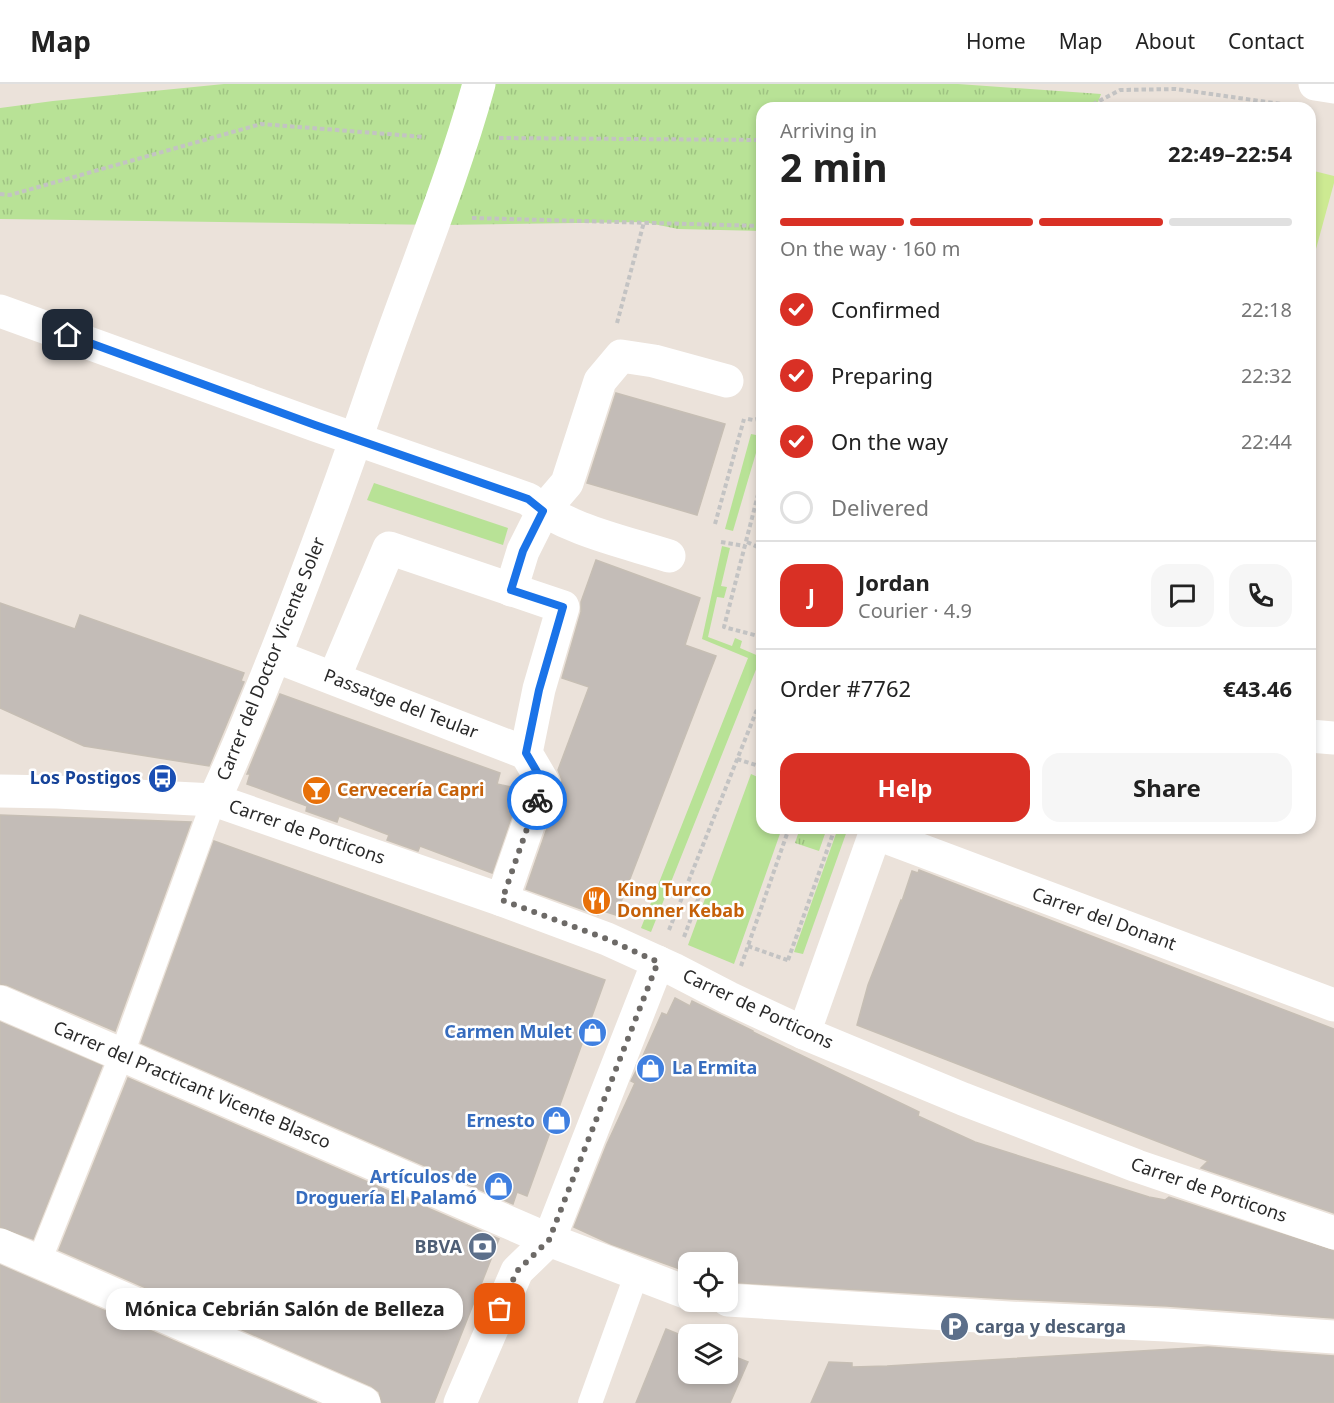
<!DOCTYPE html>
<html lang="en">
<head>
<meta charset="utf-8">
<style>
	:root { --surface:#fff; --page:#f6f6f6; --text:#222; --muted:#767676; --line:#e0e0e0; --accent:#d93025 }
	body { margin:0; font-family:"Noto Sans",sans-serif; background:var(--page); color:var(--text); height:100vh; display:flex; flex-direction:column; font-size:22px; white-space:nowrap }
	* { box-sizing:border-box; margin:0 }
	p { font-size:20px; color:var(--muted) }
	.icon { flex:none; width:33px; height:33px; fill:none; stroke:currentColor; stroke-width:2; stroke-linecap:round; stroke-linejoin:round }
	.map { position:relative; flex:1; overflow:hidden }
	.drawer { position:absolute; left:756px; top:18px; width:560px; height:732px; display:flex; flex-direction:column; background:var(--surface); border-radius:18px; box-shadow:0 3px 9px #0003 }
	.drawer>* { flex:none }
	.buttons { position:absolute; left:678px; top:1168px; display:grid; gap:12px }
	.buttons a { display:grid; place-items:center; width:60px; height:60px; border-radius:12px; background:var(--surface); box-shadow:0 3px 9px #0003; font-size:30px }
	.pin { position:absolute; display:grid; place-items:center; width:51px; height:51px; color:#fff; margin:-26px; border-radius:12px; box-shadow:0 3px 9px #0006 }
	.courier { position:absolute; display:grid; place-items:center; width:60px; height:60px; margin:-30px; border:4px solid #1a73e8; border-radius:50%; background:#fff; color:#222; box-shadow:0 2px 8px #0007 }
	.bubble { position:absolute; height:42px; border-radius:18px; background:var(--surface); box-shadow:0 3px 9px #0003; font-size:20px; font-weight:700; line-height:42px; text-align:center }
	.overview em { font-style:normal; font-weight:700 }
	.overview div { display:flex; flex-direction:column-reverse }
	.overview { display:flex; align-items:center; justify-content:space-between; height:102px; padding:0 24px }
	h1 { font-size:39px; font-weight:700; line-height:45px }
	.bar { display:grid; grid-template-columns:repeat(4,1fr); gap:9px 6px; align-content:center; height:72px; padding:0 24px }
	.bar i { height:8px; border-radius:4px; background:var(--line) }
	.bar .selected { background:var(--accent) }
	.bar p { grid-column:span 4 }
	.line { display:flex; align-items:center; gap:15px; padding:0 24px; border-top:2px solid var(--line) }
	.line div { flex:1 }
	.round { display:grid; place-items:center; flex:none; width:63px; height:63px; border-radius:18px; background:var(--page) }
	ol { padding:0 24px; list-style:none }
	li { display:flex; align-items:center; gap:18px; height:66px }
	li p { margin-inline-start:auto }
	li .icon { padding:6px; border-radius:50%; background:var(--accent); color:#fff; stroke-width:4 }
	li:last-child { color:var(--muted) }
	li i { width:33px; height:33px; border:3px solid var(--line); border-radius:50% }
	.action { display:flex; gap:12px; margin-top:auto; padding:12px 24px }
	.action a { flex:1; height:69px; border-radius:18px; background:var(--accent); color:#fff; font-size:24px; font-weight:700; line-height:69px; text-align:center }
	.action a+a { background:var(--page); color:var(--text) }
	header { display:flex; align-items:center; gap:36px; box-sizing:border-box; height:84px; padding:0 30px; background:var(--surface); border-bottom:2px solid var(--line) }
	header strong { font-size:28px }
	nav { display:flex; gap:33px; margin-inline-start:auto; font-size:21px }
	.map>svg:first-child { display:block }
</style>
</head>
<body>
<header>
<strong>Map</strong>
<nav><a>Home</a><a>Map</a><a>About</a><a>Contact</a></nav>
</header>
<div class="map">
<svg width="1334" height="1319" viewBox="0 0 1334 1319">
	<defs>
		<pattern id="park-tufts" width="24" height="20" patternUnits="userSpaceOnUse" patternTransform="scale(1.5)"><rect width="24" height="20" fill="#b8e296"/><path d="M3 7l-1-3M5 7V3M7 7l1-3M15 17l-1-3M17 17v-4M19 17l1-3" fill="none" stroke="#9ec281"/></pattern>
	</defs>
	<rect width="100%" height="100%" fill="#ebe2da"/>
	<!-- grass -->
	<g fill="#b8e296">
		<polygon points="751,350 761,352 733,447 725,445"/>
		<polygon points="374,399 508,444 503,461 367,416"/>
		<polygon points="722,462 730,464 721,502 727,503 724,514 717,513 708,553 732,562 735,554 742,557 740,564 761,573 651,848 641,844 748,574 702,555"/>
		<polygon points="751,690 762,695 762,744 782,744 734,880 688,861"/>
		<polygon points="838,744 848,744 803,870 794,868"/>
	</g>
	<!-- park -->
	<g fill="url(#park-tufts)">
		<polygon points="224,0 958,0 1101,10 1096,24 762,24 762,147 678,145 644,138 444,141 0,135 0,24 53,17"/>
		<polygon points="800,744 827,744 819,767 795,759"/>
	</g>
	<!-- pitch -->
	<polygon fill="#cdea92" points="1310,86 1334,92 1334,99 1310,187"/>
	<!-- building -->
	<g fill="#c3bcb7" stroke="#c6beb4" stroke-width="1.5">
		<polygon points="616,309 725,340 697,431 587,399"/>
		<polygon points="596,476 700,514 685,561 716,572 616,831 600,826 598,831 526,805 561,704 562,696 558,686 589,603 562,594 581,528 581,518"/>
		<polygon points="0,519 75,545 80,531 244,589 241,597 244,598 209,682 84,662 0,624"/>
		<polygon points="280,610 500,689 497,700 521,705 492,789 420,762 418,767 387,756 389,751 339,732 337,738 306,727 307,722 247,700 250,690 247,690"/>
		<polygon points="0,731 191,738 115,947 7,901 0,900"/>
		<polygon points="214,757 605,896 527,1112 517,1108 513,1120 141,959"/>
		<polygon points="919,786 1334,945 1334,1129 1201,1084 1208,1077 857,941 868,901 901,816 902,817 912,787 918,789"/>
		<polygon points="675,914 690,922 692,917 753,947 753,948 919,1028 918,1032 975,1058 1149,1113 1165,1116 1169,1113 1334,1167 1334,1234 1167,1222 1010,1215 728,1198 728,1179 688,1179 688,1188 611,1160 574,1143 607,1060 635,999 631,997 638,983 662,929 667,931"/>
		<polygon points="0,938 102,982 33,1155 0,1143"/>
		<polygon points="128,994 499,1155 434,1319 382,1319 379,1308 371,1302 59,1166"/>
		<polygon points="0,1181 317,1319 0,1319"/>
		<polygon points="666,1245 688,1254 688,1290 728,1290 728,1270 748,1278 730,1319 636,1319"/>
		<polygon points="1208,1263 1334,1272 1334,1319 811,1319 829,1278 852,1279 852,1283 887,1282"/>
	</g>
	<g fill="none" stroke-linecap="round" stroke-linejoin="round">
		<!-- path -->
		<g stroke="#c3c3c3" stroke-width="4" stroke-dasharray="4.5 3" stroke-linecap="butt">
			<polyline points="1086,24 1120,6 1176,5 1288,21"/>
			<polyline points="499,54 762,56"/>
			<polyline points="0,110 10,111 261,40 425,53"/>
			<polyline points="472,134 762,142"/>
			<polyline points="617,239 644,138"/>
			<polyline points="748,335 753,336 762,334"/>
			<polyline points="762,395 724,543 762,553"/>
			<polyline points="715,440 744,335"/>
			<polyline points="721,458 745,462"/>
			<polyline points="747,458 762,465"/>
			<polyline points="737,675 762,683"/>
			<polyline points="669,846 762,613"/>
			<polyline points="684,853 700,810 685,802"/>
			<polyline points="748,862 790,877"/>
			<polyline points="788,876 835,744"/>
			<polyline points="741,882 789,744"/>
			<polyline points="690,1251 692,1243"/>
		</g>
		<!-- pedestrian -->
		<g stroke="#fff" stroke-width="24">
			<polyline points="43,1180 44,1165 122,970 214,716"/>
			<polyline points="590,1319 637,1189"/>
		</g>
		<!-- minor -->
		<g stroke="#fff" stroke-width="33">
			<path d="M0 227 315 341 528 415C567 446 622 457 669 472"/>
			<polyline points="511,506 523,467 543,427 567,399 600,297 621,272 654,277 727,297"/>
			<polyline points="275,572 526,669"/>
			<polyline points="334,594 389,464 563,523 539,605 526,669 543,698 502,816"/>
			<polyline points="1310,652 1334,654"/>
			<path d="M214 716C237 668 256 618 276 569 311 480 344 391 375 300 409 200 451 102 479 0"/>
			<polyline points="875,749 1334,921"/>
			<polyline points="804,949 877,744"/>
			<polyline points="0,1161 364,1319"/>
		</g>
		<!-- tertiary -->
		<g stroke="#fff" stroke-width="33">
			<polyline points="0,707 57,708 214,716 502,816 607,855 673,885 729,914 804,949 963,1015 1137,1082 1334,1149"/>
			<polyline points="0,918 549,1156 688,1209"/>
			<polyline points="728,1216 1009,1234 1166,1241 1334,1253"/>
			<polyline points="460,1319 517,1187 549,1156 658,878"/>
		</g>
		<!-- secondary -->
		<polyline stroke="#fff" stroke-width="33" points="1315,0 1334,3"/>
	</g>
	<g fill="none" stroke-linecap="round" stroke-linejoin="round">
		<!-- done -->
		<polyline stroke="#6d6a67" stroke-width="6" stroke-dasharray="0 10.8" points="500,1225 517,1187 549,1156 658,878 607,855 502,816 537,716"/>
		<!-- route -->
		<polyline stroke="#1a73e8" stroke-width="8" points="68,251 315,341 528,415 543,427 523,467 511,506 563,523 539,606 526,669 543,698 537,716"/>
	</g>
	<!-- icons -->
	<defs>
		<symbol id="bus-disc" viewBox="-11 -11 22 22"><circle r="9.5" fill="#1a4fb4" stroke="#fff"/><path d="M-5-6H5V4H4V6H2V4H-2V6H-4V4H-5ZM-3.5-4V0h7V-4ZM-3.5 1.2v1.5H-2V1.2ZM2 1.2v1.5H3.5V1.2Z" fill="#fff"/></symbol>
		<symbol id="bar-disc" viewBox="-11 -11 22 22"><circle r="9.5" fill="#e8710a" stroke="#fff"/><path d="M-6-5H6L.8 .8V4.5H3.5V6h-7V4.5H-.8V.8Z" fill="#fff"/></symbol>
		<symbol id="restaurant-disc" viewBox="-11 -11 22 22"><circle r="9.5" fill="#e8710a" stroke="#fff"/><path d="M-5-6h1v4h1v-4h1v4h1v-4h1v5L-1.5 .5V6h-2V.5L-5-1ZM5-6V6H3V1.5H1.5Q1.5-4 5-6Z" fill="#fff"/></symbol>
		<symbol id="shop-disc" viewBox="-11 -11 22 22"><circle r="9.5" fill="#3f7fe0" stroke="#fff"/><path d="M-5-2.5h2.3a2.7 3.5 0 0 1 5.4 0H5L5.5 6h-11ZM-1.5-2.5h3a1.5 2.3 0 0 0-3 0Z" fill="#fff"/></symbol>
		<symbol id="bank-disc" viewBox="-11 -11 22 22"><circle r="9.5" fill="#5c6f8a" stroke="#fff"/><path d="M-6-4H6V4H-6ZM0-2.3a2.3 2.3 0 1 0 0 4.6a2.3 2.3 0 1 0 0-4.6Z" fill="#fff"/></symbol>
		<symbol id="parking-disc" viewBox="-11 -11 22 22"><circle r="9.5" fill="#5c6f8a" stroke="#fff"/><path d="M-3.5-5.5H1a3.5 3.5 0 0 1 0 7H-1V5.5H-3.5ZM-1-3.4V-.6H.8a1.4 1.4 0 0 0 0-2.8Z" fill="#fff"/></symbol>
	</defs>
	<g fill-rule="evenodd">
		<use href="#bus-disc" x="146" y="678" width="33" height="33"/>
		<use href="#bar-disc" x="300" y="690" width="33" height="33"/>
		<use href="#restaurant-disc" x="580" y="800" width="33" height="33"/>
		<use href="#shop-disc" x="576" y="932" width="33" height="33"/>
		<use href="#shop-disc" x="634" y="968" width="33" height="33"/>
		<use href="#shop-disc" x="540" y="1020" width="33" height="33"/>
		<use href="#shop-disc" x="482" y="1086" width="33" height="33"/>
		<use href="#bank-disc" x="466" y="1146" width="33" height="33"/>
		<use href="#parking-disc" x="938" y="1226" width="33" height="33"/>
	</g>
	<g text-anchor="middle" stroke-width="5" stroke-linejoin="round" paint-order="stroke">
		<!-- street labels -->
		<g font-size="18" fill="#292929" stroke="#fff">
			<text transform="translate(271 575) rotate(-68)" y="6">Carrer del Doctor Vicente Soler</text>
			<text transform="translate(401 620) rotate(21)" y="6">Passatge del Teular</text>
			<text transform="translate(307 748) rotate(19)" y="6">Carrer de Porticons</text>
			<text transform="translate(1104 835) rotate(20)" y="6">Carrer del Donant</text>
			<text transform="translate(758 925) rotate(25)" y="6">Carrer de Porticons</text>
			<text transform="translate(192 1001) rotate(23)" y="6">Carrer del Practicant Vicente Blasco</text>
			<text transform="translate(1209 1106) rotate(19)" y="6">Carrer de Porticons</text>
		</g>
		<!-- transit labels -->
		<g font-size="18" font-weight="bold" fill="#164399" stroke="#fff" text-anchor="end">
			<text x="141" y="700">Los Postigos</text>
		</g>
		<!-- food labels -->
		<g font-size="18" font-weight="bold" fill="#c56008" stroke="#fff" text-anchor="start">
			<text x="337" y="712">Cervecería Capri</text>
			<text x="617" y="812">King Turco<tspan x="617" dy="21">Donner Kebab</tspan></text>
		</g>
		<!-- shop labels -->
		<g font-size="18" font-weight="bold" fill="#366cbe" stroke="#fff" text-anchor="end">
			<text x="572" y="954">Carmen Mulet</text>
			<text x="672" y="990" text-anchor="start">La Ermita</text>
			<text x="535" y="1043">Ernesto</text>
			<text x="477" y="1099">Artículos de<tspan x="477" dy="21">Droguería El Palamó</tspan></text>
		</g>
		<!-- service labels -->
		<g font-size="18" font-weight="bold" fill="#4e5e75" stroke="#fff" text-anchor="end">
			<text x="462" y="1169">BBVA</text>
			<text x="975" y="1249" text-anchor="start">carga y descarga</text>
		</g>
	</g>
</svg>
<div class="buttons">
<a><svg class="icon" aria-label="locate" viewBox="0 0 24 24"><circle cx="12" cy="12" r="6"/><path d="M12 2v4M12 18v4M2 12h4M18 12h4"/></svg></a>
<a><svg class="icon" aria-label="layers" viewBox="0 0 24 24"><path d="M12 4l9 5-9 5-9-5zM3 14l9 5 9-5"/></svg></a>
</div>
<div class="pin" style="left:500px;top:1225px;background:#ea580c"><svg class="icon" aria-label="bag" viewBox="0 0 24 24"><path d="M5 8h14l-1 12H6zM9 8a3 3 0 0 1 6 0"/></svg></div>
<div class="pin" style="left:68px;top:251px;background:#1f2937"><svg class="icon" aria-label="home" viewBox="0 0 24 24"><path d="M3 11l9-7 9 7M6 9v11h12V9"/></svg></div>
<div class="courier" style="left:537px;top:716px"><svg class="icon" aria-label="bike" viewBox="0 0 24 24"><circle cx="6" cy="16" r="4"/><circle cx="18" cy="16" r="4"/><path d="M6 16l4-8h5l3 8M10 8l3 8H6M13 5h3"/></svg></div>
<div class="bubble" style="left:106px;top:1204px;width:357px">Mónica Cebrián Salón de Belleza</div>
<section class="drawer">
<div class="overview"><div><h1>2 min</h1><p>Arriving in</p></div><em>22:49–22:54</em></div>
<div class="bar"><i class="selected"></i><i class="selected"></i><i class="selected"></i><i></i><p>On the way · 160 m</p></div>
<ol>
<li><svg class="icon" aria-label="check" viewBox="0 0 24 24"><path d="M5 12l5 5 9-10"/></svg>Confirmed<p>22:18</p></li>
<li><svg class="icon" aria-label="check" viewBox="0 0 24 24"><path d="M5 12l5 5 9-10"/></svg>Preparing<p>22:32</p></li>
<li><svg class="icon" aria-label="check" viewBox="0 0 24 24"><path d="M5 12l5 5 9-10"/></svg>On the way<p>22:44</p></li>
<li><i></i>Delivered</li>
</ol>
<div class="line" style="height:108px"><b class="round" style="background:var(--accent);color:#fff">J</b><div><b>Jordan</b><p>Courier · 4.9</p></div><a class="round"><svg class="icon" aria-label="chat" viewBox="0 0 24 24"><path d="M4 5h16v11H9l-5 4z"/></svg></a><a class="round"><svg class="icon" aria-label="phone" viewBox="0 0 24 24"><path d="M5 4h4l2 5-3 2q2 4 5 5l2-3 5 2v4C11 20 4 13 5 4z"/></svg></a></div>
<div class="line" style="height:78px"><div>Order #7762</div><b>€43.46</b></div>
<div class="action"><a>Help</a><a>Share</a></div>
</section>
</div>
</body>
</html>
